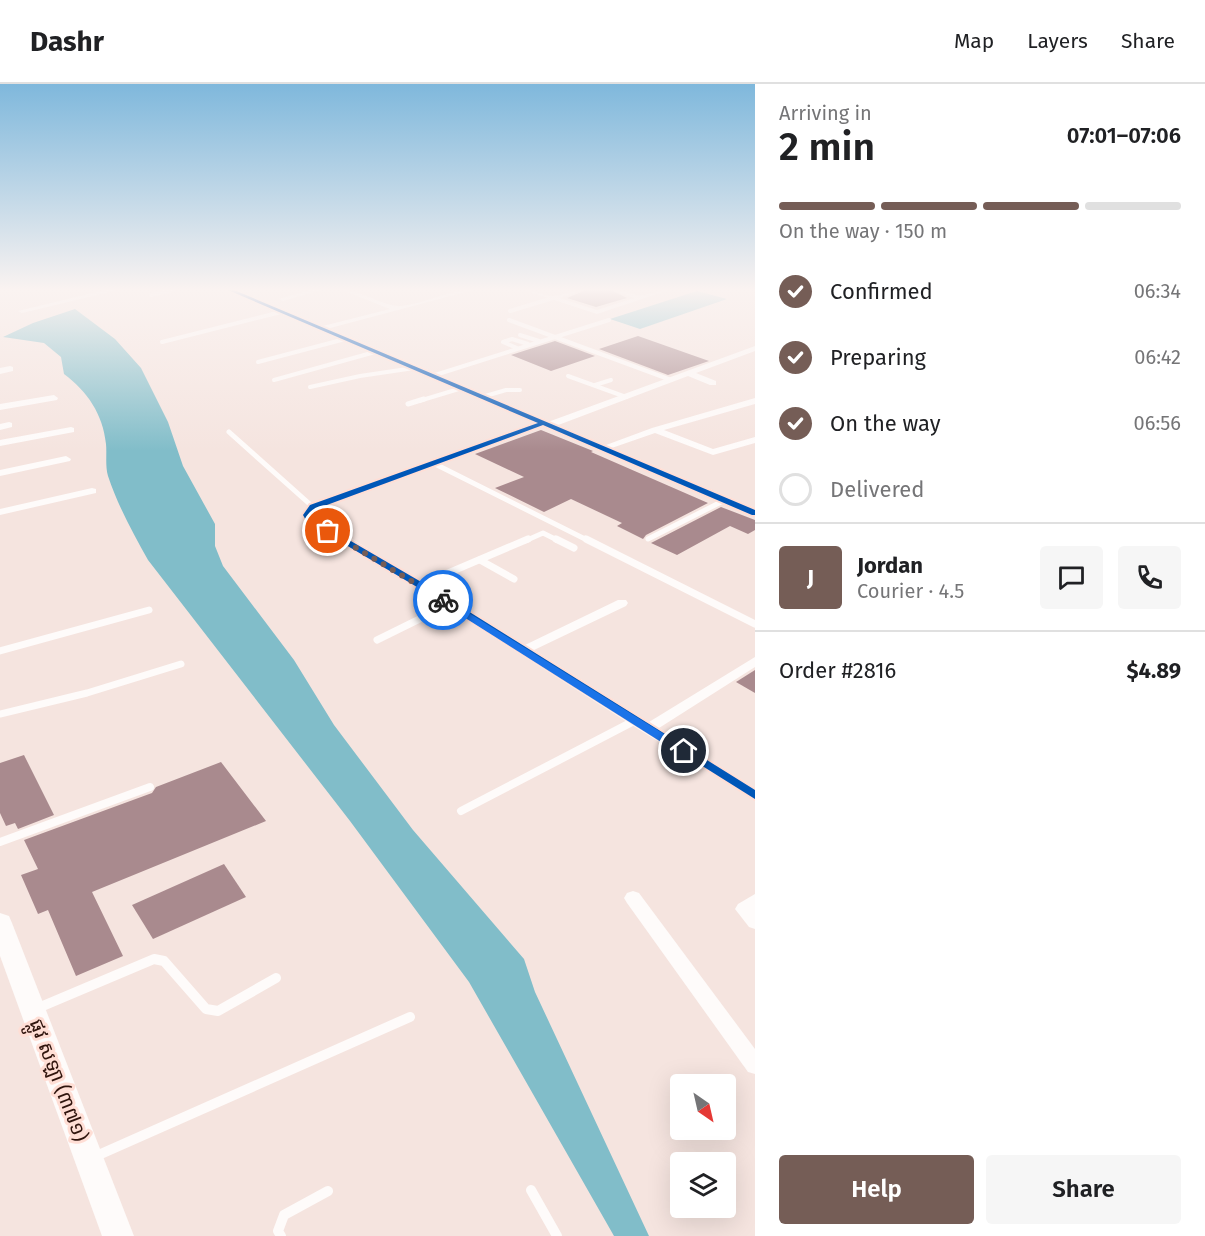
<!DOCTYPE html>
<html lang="en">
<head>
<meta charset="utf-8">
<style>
	:root { --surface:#fff; --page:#f6f6f6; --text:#202124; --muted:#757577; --line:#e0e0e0; --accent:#755d56 }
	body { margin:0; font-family:"Fira Sans","Noto Sans Khmer",sans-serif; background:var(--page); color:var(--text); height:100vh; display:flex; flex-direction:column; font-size:22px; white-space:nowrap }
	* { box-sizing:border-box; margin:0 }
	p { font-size:20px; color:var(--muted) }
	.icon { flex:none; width:33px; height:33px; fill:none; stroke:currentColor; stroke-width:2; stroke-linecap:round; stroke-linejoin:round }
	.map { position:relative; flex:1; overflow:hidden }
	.drawer { display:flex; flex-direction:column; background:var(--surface); width:450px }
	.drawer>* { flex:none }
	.needle { width:39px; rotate:146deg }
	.fabs { position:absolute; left:670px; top:990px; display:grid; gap:12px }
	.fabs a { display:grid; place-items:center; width:66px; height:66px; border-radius:6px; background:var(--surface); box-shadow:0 6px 24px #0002; font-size:30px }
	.pin { position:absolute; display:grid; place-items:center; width:51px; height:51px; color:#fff; margin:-26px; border:3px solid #fff; border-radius:50%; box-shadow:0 2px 6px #0007 }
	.courier { position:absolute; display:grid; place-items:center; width:60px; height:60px; margin:-30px; border:4px solid #1a73e8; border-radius:50%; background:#fff; color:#222; box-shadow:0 2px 8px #0007 }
	.headline em { font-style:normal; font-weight:600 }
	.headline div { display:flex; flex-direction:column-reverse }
	.headline { display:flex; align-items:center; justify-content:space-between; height:102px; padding:0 24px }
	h1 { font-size:39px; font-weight:600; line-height:45px }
	.bar { display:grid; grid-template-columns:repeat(4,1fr); gap:9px 6px; align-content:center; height:72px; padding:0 24px }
	.bar i { height:8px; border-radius:4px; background:var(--line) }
	.bar .active { background:var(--accent) }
	.bar p { grid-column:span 4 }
	.line { display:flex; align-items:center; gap:15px; padding:0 24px; border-top:2px solid var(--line) }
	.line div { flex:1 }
	.round { display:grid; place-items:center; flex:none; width:63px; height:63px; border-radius:6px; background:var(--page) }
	ol { padding:0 24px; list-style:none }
	li { display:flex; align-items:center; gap:18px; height:66px }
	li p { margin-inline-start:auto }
	li .icon { padding:6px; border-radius:50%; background:var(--accent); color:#fff; stroke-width:4 }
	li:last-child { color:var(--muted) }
	li i { width:33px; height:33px; border:3px solid var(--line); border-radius:50% }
	.cta { display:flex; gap:12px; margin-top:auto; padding:12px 24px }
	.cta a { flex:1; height:69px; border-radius:6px; background:var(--accent); color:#fff; font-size:24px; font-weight:600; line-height:69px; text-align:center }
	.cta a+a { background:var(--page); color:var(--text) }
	header { display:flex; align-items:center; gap:36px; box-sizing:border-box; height:84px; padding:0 30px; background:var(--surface); border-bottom:2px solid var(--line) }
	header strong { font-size:28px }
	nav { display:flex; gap:33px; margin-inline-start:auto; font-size:21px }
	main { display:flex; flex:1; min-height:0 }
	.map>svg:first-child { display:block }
</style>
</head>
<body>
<header>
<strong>Dashr</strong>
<nav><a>Map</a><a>Layers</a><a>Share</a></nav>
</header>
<main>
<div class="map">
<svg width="755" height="1152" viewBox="0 0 755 1152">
	<rect width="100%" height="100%" fill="#f5e4df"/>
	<!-- water -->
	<g fill="#81bdc9">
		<polygon points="697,207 727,215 640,245 610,235"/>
		<path d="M75 225 115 255 141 284 168 338 183 382 215 440V462L223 482 294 576 334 641 413 746 524 875 535 908 649 1152H614L469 898 350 737 148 476C133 449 118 422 108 392 105 382 107 370 106 360 103 330 87 307 64 290L61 273 44 259 3 253 33 239Z"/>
	</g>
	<!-- building -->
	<g fill="#a98a8e">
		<polygon points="586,206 611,206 627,214 596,223 567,214"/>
		<polygon points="638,252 709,277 668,291 599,265"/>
		<polygon points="555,257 595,272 551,287 511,271"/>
		<polygon points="541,346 593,367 591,368 708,419 646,451 643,455 617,442 622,439 571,415 544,428 495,404 524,393 475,370"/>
		<polygon points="721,423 755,436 755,446 748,450 730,442 677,471 651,459"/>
		<polygon points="755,586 755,609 736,598"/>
		<polygon points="24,671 54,731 18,745 15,739 6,742 0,729 0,679"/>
		<polygon points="221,678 266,737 92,808 123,872 76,892 48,826 38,830 21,791 38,785 24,756 152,709 156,703"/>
		<polygon points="224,780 246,813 153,855 132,821"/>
	</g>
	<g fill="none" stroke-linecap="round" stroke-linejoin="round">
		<!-- service-far4 -->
		<g stroke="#fefbfa" stroke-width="4">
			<polyline points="151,211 172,206"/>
			<polyline points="510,227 553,214"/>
			<polyline points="509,236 671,296"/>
			<polyline points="520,251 539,257"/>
			<polyline points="162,258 281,228"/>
			<polyline points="517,264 503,258 512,255 528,260"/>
			<polyline points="258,278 345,255"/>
			<polyline points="432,292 609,236"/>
			<polyline points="568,292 626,313"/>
			<polyline points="274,296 375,268"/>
			<polyline points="595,301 611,296"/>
			<polyline points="310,303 360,292 414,284"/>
			<polyline points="482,313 506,306 520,306"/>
			<polyline points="419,317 462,304"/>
		</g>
		<!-- service-far3 -->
		<g stroke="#fefbfa" stroke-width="5">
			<polyline points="408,320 424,315"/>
			<polyline points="229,348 313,423"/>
			<polyline points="433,379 589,457"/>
			<polyline points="648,455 725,416"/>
			<polyline points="525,457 543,449 559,457"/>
		</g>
		<!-- service-far2 -->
		<g stroke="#fefbfa" stroke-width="7">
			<polyline points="556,455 574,464"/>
			<polyline points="586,455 755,540"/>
			<polyline points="480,476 514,495"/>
			<polyline points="420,501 528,455"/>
			<polyline points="377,556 450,520"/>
			<polyline points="0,567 149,526"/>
			<polyline points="0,630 87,609 181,580"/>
		</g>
		<!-- service-far1 -->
		<g stroke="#fefbfa" stroke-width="8">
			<polyline points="461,727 634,637"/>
			<polyline points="0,758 150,703"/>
		</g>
		<!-- service -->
		<g stroke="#fefbfa" stroke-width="10">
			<polyline points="38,924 154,875 164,877 206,925 218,927 276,894"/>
			<polyline points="94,1073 410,933"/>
			<polyline points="531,1106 557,1152"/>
			<polyline points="281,1152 278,1147 284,1131 328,1107"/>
		</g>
		<!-- minor -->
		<g fill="#fefbfa" fill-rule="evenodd">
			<polygon points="105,206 118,206 22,229 18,227"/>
			<polygon points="309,206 321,206 283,217 279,215"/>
			<path d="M342 206C362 206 384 223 400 222 425 220 448 206 473 206L319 247V243L390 225Z"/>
			<path d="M524 206C534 206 544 212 553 212 564 211 573 206 583 206L560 214 597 226 634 214 613 206C622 206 629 209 638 211 648 212 659 206 669 206L597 230Z"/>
			<polygon points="755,262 755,267 696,289 716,297 716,301 710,301 688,292 553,343 546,342 317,425 313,431 525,561 618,516 626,516 628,519 626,522 534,566 649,638 755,573 755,583 659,644 755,704 755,716 643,648 416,504 306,438 302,431 309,421 541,337 548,338"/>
			<polygon points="10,282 13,283 13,287 0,290 0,284"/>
			<polygon points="54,311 58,314 57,316 0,326 0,320"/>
			<polygon points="755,314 755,320 664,346 713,365 755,353 755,359 713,371 655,349 606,366 598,364 652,344"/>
			<polygon points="9,338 12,339 12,343 0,346 0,340"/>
			<polygon points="71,343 74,344 74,348 0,362 0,356"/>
			<polygon points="66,372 71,375 70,377 0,392 0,386"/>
			<polygon points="92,404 96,405 96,409 0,431 0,425"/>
			<polygon points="633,807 639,809 755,965 755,990 748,988 627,819 624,814 627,809"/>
			<polygon points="755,810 755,845 749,843 735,825 738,820"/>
		</g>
		<!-- tertiary -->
		<g fill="#fefbfa" fill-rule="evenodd">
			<polygon points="225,206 239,206 755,424 755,433"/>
			<polygon points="0,829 9,832 12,839 134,1152 102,1152 0,872"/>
		</g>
		<defs>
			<polygon id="cycleway" points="228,206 234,206 755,426 755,431 752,431 543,341 316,425 311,431 313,435 423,499 755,706 755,715 417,503 307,438 303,431 310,421 538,339"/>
		</defs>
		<!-- cycleway casing -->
		<use href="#cycleway" stroke="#ffded5" stroke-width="4"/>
		<!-- cycleway -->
		<use href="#cycleway" fill="#0057b8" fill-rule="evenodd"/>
	</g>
	<!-- sky -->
	<linearGradient id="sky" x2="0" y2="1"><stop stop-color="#7fb8dc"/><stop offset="0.56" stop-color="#faf3f1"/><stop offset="1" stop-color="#faf3f1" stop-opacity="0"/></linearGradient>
	<rect width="755" height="367" fill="url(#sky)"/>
	<!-- route -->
	<polygon fill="#1a73e8" points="443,513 688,665 688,670 680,670 440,518 440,514"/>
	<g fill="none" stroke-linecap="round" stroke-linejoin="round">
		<!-- done -->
		<polyline stroke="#755d56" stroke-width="6" stroke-dasharray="0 10.8" points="328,447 443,516"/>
	</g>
	<g text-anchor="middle" stroke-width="6" stroke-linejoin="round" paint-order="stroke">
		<!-- near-street labels -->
		<g font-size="20" fill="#30140d" stroke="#ffded5">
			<text transform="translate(59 996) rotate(69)" y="7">ផ្លូវ សឡា (៣៧១)</text>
		</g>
	</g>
</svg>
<div class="fabs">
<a><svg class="needle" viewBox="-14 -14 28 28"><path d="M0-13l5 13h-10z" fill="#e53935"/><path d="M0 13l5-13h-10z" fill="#757577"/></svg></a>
<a><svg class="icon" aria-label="layers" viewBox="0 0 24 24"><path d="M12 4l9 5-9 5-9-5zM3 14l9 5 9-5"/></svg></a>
</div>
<div class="pin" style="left:328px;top:447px;background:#ea580c"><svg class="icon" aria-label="bag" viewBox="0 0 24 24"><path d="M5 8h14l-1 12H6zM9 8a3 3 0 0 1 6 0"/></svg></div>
<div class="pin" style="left:684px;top:667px;background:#1f2937"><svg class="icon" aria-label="home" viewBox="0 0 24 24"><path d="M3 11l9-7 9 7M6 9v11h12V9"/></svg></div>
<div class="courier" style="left:443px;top:516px"><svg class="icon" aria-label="bike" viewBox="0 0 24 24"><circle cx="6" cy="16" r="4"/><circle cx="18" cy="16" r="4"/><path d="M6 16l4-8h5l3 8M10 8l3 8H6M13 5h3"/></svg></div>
</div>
<section class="drawer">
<div class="headline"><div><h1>2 min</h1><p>Arriving in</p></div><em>07:01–07:06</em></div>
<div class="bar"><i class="active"></i><i class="active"></i><i class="active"></i><i></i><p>On the way · 150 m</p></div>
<ol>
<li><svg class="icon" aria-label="check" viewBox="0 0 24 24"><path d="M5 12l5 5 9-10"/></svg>Confirmed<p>06:34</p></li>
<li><svg class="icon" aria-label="check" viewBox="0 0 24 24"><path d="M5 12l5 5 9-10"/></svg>Preparing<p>06:42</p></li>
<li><svg class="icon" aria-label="check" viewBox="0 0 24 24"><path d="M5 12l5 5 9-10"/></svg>On the way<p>06:56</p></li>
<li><i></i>Delivered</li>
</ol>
<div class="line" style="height:108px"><b class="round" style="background:var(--accent);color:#fff">J</b><div><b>Jordan</b><p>Courier · 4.5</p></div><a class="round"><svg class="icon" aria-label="chat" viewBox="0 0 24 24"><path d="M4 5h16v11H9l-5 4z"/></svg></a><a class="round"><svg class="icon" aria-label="phone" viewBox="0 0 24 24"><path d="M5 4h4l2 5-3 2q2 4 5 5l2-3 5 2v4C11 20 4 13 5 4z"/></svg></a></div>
<div class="line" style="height:78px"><div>Order #2816</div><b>$4.89</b></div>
<div class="cta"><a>Help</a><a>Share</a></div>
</section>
</main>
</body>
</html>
